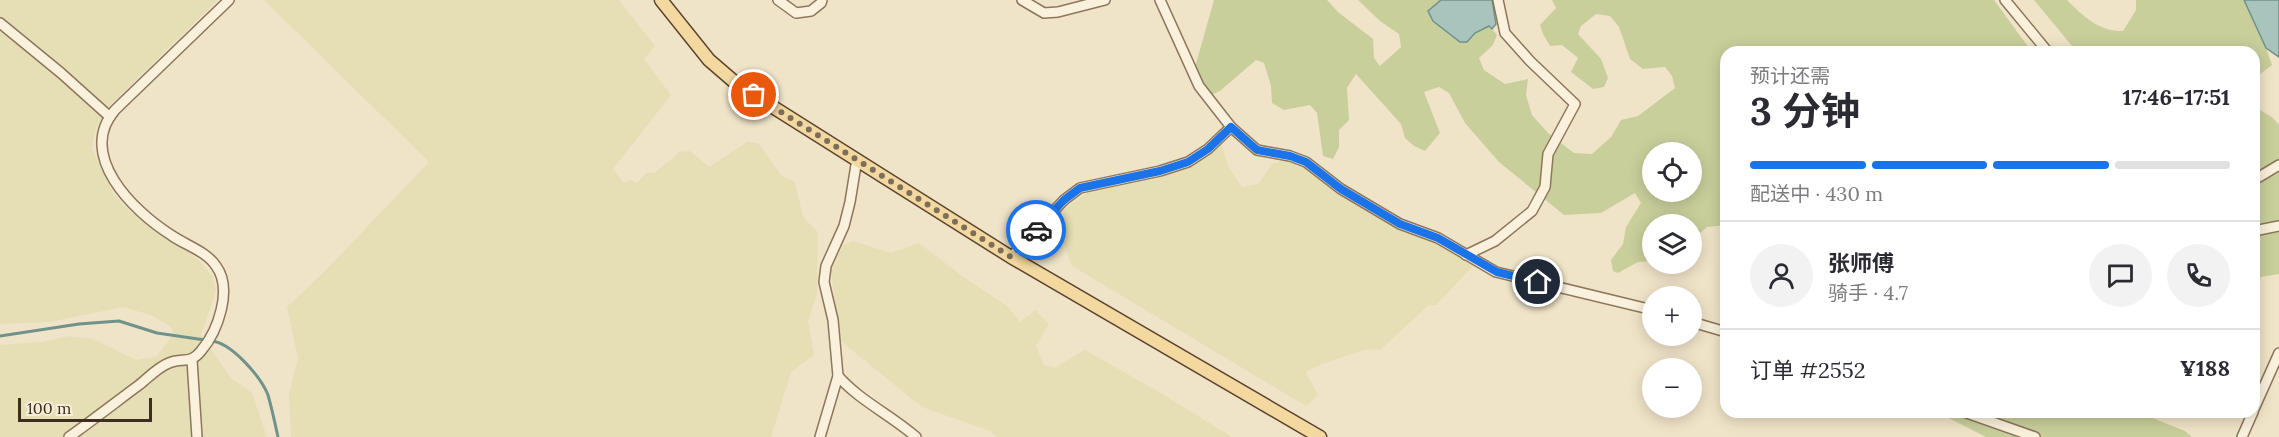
<!DOCTYPE html>
<html lang="zh">
<head>
<meta charset="utf-8">
<style>
	:root { --surface:#fff; --page:#f2f2f3; --text:#2b2b33; --muted:#7c7c81; --line:#e1e1e2; --accent:#1a73e8 }
	body { margin:0; font-family:Lora,"Noto Sans SC",serif; background:var(--page); color:var(--text); height:100vh; display:flex; flex-direction:column; font-size:22px; white-space:nowrap }
	* { box-sizing:border-box; margin:0 }
	p { font-size:20px; color:var(--muted) }
	.icon { flex:none; width:33px; height:33px; fill:none; stroke:currentColor; stroke-width:2; stroke-linecap:round; stroke-linejoin:round }
	.map { position:relative; flex:1; overflow:hidden }
	.drawer { position:absolute; left:1720px; top:46px; width:540px; height:372px; display:flex; flex-direction:column; background:var(--surface); border-radius:18px; box-shadow:0 3px 15px #0003 }
	.drawer>* { flex:none }
	.buttons { position:absolute; left:1642px; top:142px; display:grid; gap:12px }
	.buttons a { display:grid; place-items:center; width:60px; height:60px; border-radius:50%; background:var(--surface); box-shadow:0 3px 15px #0003; font-size:30px }
	.scale { position:absolute; left:18px; bottom:15px; width:134px; box-sizing:border-box; padding-left:6px; border:3px solid #3d2e20; border-top:0; font-size:16px; line-height:21px; white-space:nowrap; color:#3d2e20; -webkit-text-stroke:4px #f7eed8; paint-order:stroke }
	.pin { position:absolute; display:grid; place-items:center; width:51px; height:51px; color:#fff; margin:-26px; border:3px solid #fff; border-radius:50%; box-shadow:0 2px 6px #0007 }
	.courier { position:absolute; display:grid; place-items:center; width:60px; height:60px; margin:-30px; border:4px solid #1a73e8; border-radius:50%; background:#fff; color:#222; box-shadow:0 2px 8px #0007 }
	.head em { font-style:normal; font-weight:700 }
	.head div { display:flex; flex-direction:column-reverse }
	.head { display:flex; align-items:center; justify-content:space-between; height:102px; padding:0 30px }
	h1 { font-size:39px; font-weight:700; line-height:45px }
	.bar { display:grid; grid-template-columns:repeat(4,1fr); gap:9px 6px; align-content:center; height:72px; padding:0 30px }
	.bar i { height:8px; border-radius:4px; background:var(--line) }
	.bar .on { background:var(--accent) }
	.bar p { grid-column:span 4 }
	.line { display:flex; align-items:center; gap:15px; padding:0 30px; border-top:2px solid var(--line) }
	.line div { flex:1 }
	.round { display:grid; place-items:center; flex:none; width:63px; height:63px; border-radius:32px; background:var(--page) }
	.map>svg:first-child { display:block }
</style>
</head>
<body>
<div class="map">
<svg width="2279" height="437" viewBox="0 0 2279 437">
	<rect width="100%" height="100%" fill="#f0e4c8"/>
	<!-- farmland -->
	<g fill="#e6deb5">
		<polygon points="0,0 218,0 106,109 95,131 92,149 114,195 131,212 200,261 213,277 216,291 201,335 231,378 252,393 267,437 0,437 0,345 42,342 69,336 93,339 136,360 156,357 174,334 170,326 151,315 123,307 50,322 0,324"/>
		<polygon points="264,0 619,0 655,46 644,59 671,95 613,169 624,183 630,180 637,183 646,173 654,173 680,152 690,151 709,167 747,142 758,143 782,176 795,182 803,217 818,232 817,294 808,321 814,355 791,372 771,437 291,437 289,394 298,358 287,307 325,271 429,162"/>
		<polygon points="1222,145 1228,166 1242,187 1258,184 1272,164 1286,160 1306,165 1346,198 1436,239 1474,265 1436,305 1429,305 1381,349 1364,350 1322,364 1306,372 1318,395 1306,406 1072,266 1059,230 1063,214 1068,206 1091,190 1176,171 1196,163"/>
		<polygon points="853,241 891,253 919,243 962,276 1007,306 1020,322 1035,310 1049,324 1036,346 1044,365 1054,368 1085,350 1166,396 1232,437 996,437 990,431 922,407 837,338 838,325 831,271 843,245"/>
	</g>
	<!-- green -->
	<g fill="#c9cf9b" fill-rule="evenodd">
		<path d="M1214 0H1327L1338 12 1373 39 1374 58 1380 66 1401 47 1399 34 1380 21 1358 0H1441L1428 11 1467 42 1475 33 1489 26 1497 35 1493 45 1479 58 1484 70 1505 84 1528 79 1526 95 1532 115 1548 133 1574 153 1592 154 1611 137 1621 120 1638 116 1675 88 1672 76 1665 67 1643 69 1630 59 1619 27 1610 16 1596 14 1581 26 1578 34 1601 59 1608 78 1604 87 1593 89 1571 72 1578 58 1562 45 1550 46 1543 34 1540 25 1556 8 1552 0H1994L2032 52H1997L1991 49 1988 52H1726V225L1707 227 1692 240V225H1653V261L1638 262 1618 273 1613 271 1611 260 1623 244 1626 227 1641 203 1635 193 1601 213 1564 215 1499 162 1465 123 1449 93 1439 87 1424 92 1440 133 1425 151 1414 146 1405 138 1401 124 1356 74 1347 88 1349 120 1339 130V147L1333 159 1323 156 1317 113 1310 105 1284 110 1272 103 1271 86 1264 63 1256 60 1220 91 1202 99 1192 78ZM1653 153H1692V192H1653Z"/>
		<path d="M2034 0H2067C2083 16 2099 32 2123 31L2136 10V0H2244L2266 48 2272 65 2255 78 2254 52H2077Z"/>
		<polygon points="2255,107 2272,117 2279,125 2279,274 2255,278"/>
		<polygon points="1939,413 2140,413 2185,431 2192,437 1986,437"/>
	</g>
	<!-- water -->
	<g fill="#a9c4bc" stroke="#6f938a" stroke-width="1.5">
		<polygon points="1441,0 1492,0 1496,24 1492,29 1489,26 1475,33 1467,42 1460,42 1433,21 1428,11"/>
		<polygon points="2244,0 2279,0 2279,57 2266,48"/>
	</g>
	<g fill="none" stroke-linecap="round" stroke-linejoin="round">
		<!-- stream -->
		<g stroke="#6f938a" stroke-width="3">
			<polyline points="0,336 79,324 119,321 157,333 205,340"/>
			<path d="M211 341C231 342 261 377 268 395 272 409 275 423 278 437"/>
		</g>
		<defs>
			<g id="minor">
				<polyline points="778,0 796,13 811,11 821,3 822,0"/>
				<polyline points="1022,0 1044,13 1058,12 1105,0"/>
				<polyline points="2005,0 2048,52"/>
				<polyline points="0,23 61,73 110,117"/>
				<polyline points="1231,127 1257,150 1290,156 1306,162 1341,189 1400,224 1438,238 1496,272 1653,310"/>
				<polyline points="2254,180 2279,165"/>
				<polyline points="2254,231 2279,226"/>
				<polyline points="1466,255 1495,241 1532,211 1545,187 1548,154 1575,104 1530,61 1505,33 1498,0"/>
				<polyline points="1011,257 1064,200 1080,188 1160,171 1188,162 1208,149 1231,127 1199,86 1160,0"/>
				<polyline points="1692,322 1726,332"/>
				<polyline points="192,360 197,437"/>
				<path d="M838 376C860 401 891 415 916 437"/>
				<polyline points="2254,409 2279,353"/>
				<polyline points="1964,412 2035,437"/>
				<path d="M69 437C93 420 116 402 139 385 148 378 158 367 169 363 182 357 190 365 201 351 218 331 233 289 216 266 206 251 185 245 171 235 133 211 76 155 115 110L229 0"/>
				<polyline points="820,437 838,376 833,320 824,282 826,266 844,226 850,202 857,159"/>
				<polyline points="2242,437 2253,412"/>
			</g>
			<polyline id="major" points="661,0 709,60 738,85 1011,257 1320,437"/>
		</defs>
		<!-- minor casing -->
		<use href="#minor" stroke="#8d765c" stroke-width="12"/>
		<!-- major casing -->
		<use href="#major" stroke="#5b4430" stroke-width="15"/>
		<!-- minor -->
		<use href="#minor" stroke="#faf1dc" stroke-width="9"/>
		<!-- major -->
		<use href="#major" stroke="#f3d9a0" stroke-width="12"/>
	</g>
	<g fill="none" stroke-linecap="round" stroke-linejoin="round">
		<!-- done -->
		<polyline stroke="#7c6e5b" stroke-width="6" stroke-dasharray="0 10.8" points="754,95 1011,257 1036,230"/>
		<!-- route -->
		<polyline stroke="#1a73e8" stroke-width="8" points="1036,230 1064,200 1080,188 1160,171 1188,162 1208,149 1231,127 1257,150 1290,156 1306,162 1341,189 1400,224 1438,238 1497,272 1538,282"/>
	</g>
</svg>
<div class="buttons">
<a><svg class="icon" aria-label="locate" viewBox="0 0 24 24"><circle cx="12" cy="12" r="6"/><path d="M12 2v4M12 18v4M2 12h4M18 12h4"/></svg></a>
<a><svg class="icon" aria-label="layers" viewBox="0 0 24 24"><path d="M12 4l9 5-9 5-9-5zM3 14l9 5 9-5"/></svg></a>
<a>+</a>
<a>−</a>
</div>
<div class="scale">100 m</div>
<div class="pin" style="left:754px;top:95px;background:#ea580c"><svg class="icon" aria-label="bag" viewBox="0 0 24 24"><path d="M5 8h14l-1 12H6zM9 8a3 3 0 0 1 6 0"/></svg></div>
<div class="pin" style="left:1538px;top:282px;background:#1f2937"><svg class="icon" aria-label="home" viewBox="0 0 24 24"><path d="M3 11l9-7 9 7M6 9v11h12V9"/></svg></div>
<div class="courier" style="left:1036px;top:230px"><svg class="icon" aria-label="car" viewBox="0 0 24 24"><path d="M5 17H2v-5l4-1 3-4h7l3 4 3 1v5h-3M9 17h6M6 11h13"/><circle cx="7" cy="17" r="2"/><circle cx="17" cy="17" r="2"/></svg></div>
<section class="drawer">
<div class="head"><div><h1>3 分钟</h1><p>预计还需</p></div><em>17:46–17:51</em></div>
<div class="bar"><i class="on"></i><i class="on"></i><i class="on"></i><i></i><p>配送中 · 430 m</p></div>
<div class="line" style="height:108px"><a class="round"><svg class="icon" aria-label="person" viewBox="0 0 24 24"><circle cx="12" cy="8" r="4"/><path d="M4 21q1-7 8-7t8 7"/></svg></a><div><b>张师傅</b><p>骑手 · 4.7</p></div><a class="round"><svg class="icon" aria-label="chat" viewBox="0 0 24 24"><path d="M4 5h16v11H9l-5 4z"/></svg></a><a class="round"><svg class="icon" aria-label="phone" viewBox="0 0 24 24"><path d="M5 4h4l2 5-3 2q2 4 5 5l2-3 5 2v4C11 20 4 13 5 4z"/></svg></a></div>
<div class="line" style="height:78px"><div>订单 #2552</div><b>¥188</b></div>
</section>
</div>
</body>
</html>
